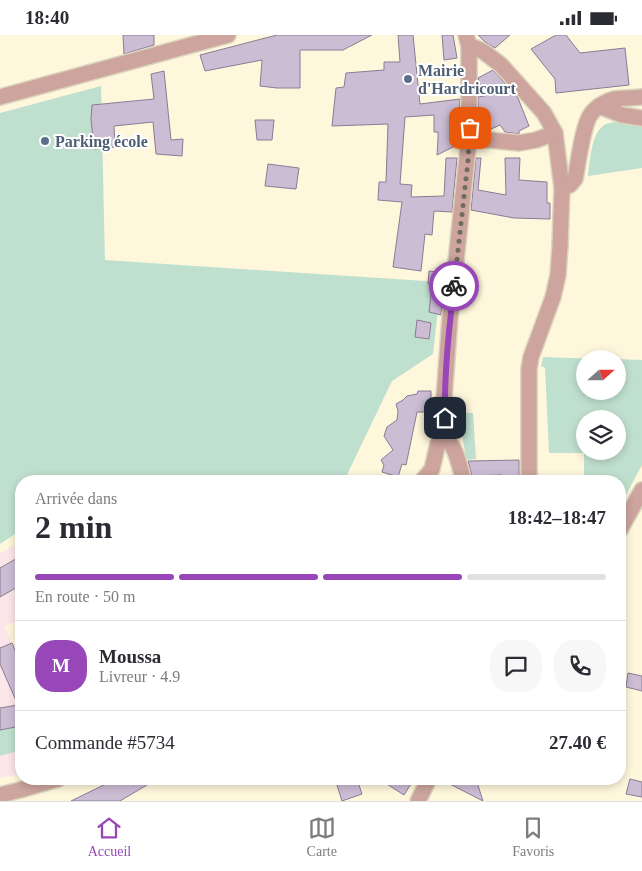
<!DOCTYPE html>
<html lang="fr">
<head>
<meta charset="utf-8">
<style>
	:root { --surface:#fff; --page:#f7f7f7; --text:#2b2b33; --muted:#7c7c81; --line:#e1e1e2; --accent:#9747b7 }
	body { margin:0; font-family:Georgia,serif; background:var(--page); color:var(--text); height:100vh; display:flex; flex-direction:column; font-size:19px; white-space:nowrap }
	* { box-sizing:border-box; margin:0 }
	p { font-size:16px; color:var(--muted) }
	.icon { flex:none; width:28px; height:28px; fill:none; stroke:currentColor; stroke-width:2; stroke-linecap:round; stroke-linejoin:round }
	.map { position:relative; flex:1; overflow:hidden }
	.sheet { position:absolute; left:15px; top:440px; width:611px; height:310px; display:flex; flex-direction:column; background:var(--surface); border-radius:20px; box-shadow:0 2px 8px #0003 }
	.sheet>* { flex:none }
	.needle { width:32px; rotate:69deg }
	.fabs { position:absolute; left:576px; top:315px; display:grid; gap:10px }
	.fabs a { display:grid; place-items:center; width:50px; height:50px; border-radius:50%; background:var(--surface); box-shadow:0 2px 8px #0003; font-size:25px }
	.pin { position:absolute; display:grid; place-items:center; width:42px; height:42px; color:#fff; margin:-21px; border-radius:10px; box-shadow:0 2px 8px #0006 }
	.courier { position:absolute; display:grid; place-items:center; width:50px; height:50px; margin:-25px; border:4px solid #9747b7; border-radius:50%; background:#fff; color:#222; box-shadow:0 1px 6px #0007 }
	.head em { font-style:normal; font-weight:700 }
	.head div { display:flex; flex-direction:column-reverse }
	.head { display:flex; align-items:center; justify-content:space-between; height:85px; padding:0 20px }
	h1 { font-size:32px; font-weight:700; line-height:38px }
	.bar { display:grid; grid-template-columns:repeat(4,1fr); gap:8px 5px; align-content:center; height:60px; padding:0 20px }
	.bar i { height:6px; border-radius:4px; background:var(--line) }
	.bar .active { background:var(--accent) }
	.bar p { grid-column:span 4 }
	.line { display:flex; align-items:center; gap:12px; padding:0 20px; border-top:1px solid var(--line) }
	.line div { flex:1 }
	.round { display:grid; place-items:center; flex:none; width:52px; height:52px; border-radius:20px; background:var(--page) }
	.status { display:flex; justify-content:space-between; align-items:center; height:35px; padding:0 25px; background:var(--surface); direction:ltr }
	.status svg { height:14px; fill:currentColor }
	.tab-bar { display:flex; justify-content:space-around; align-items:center; height:70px; border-top:1px solid var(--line); background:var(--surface); font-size:14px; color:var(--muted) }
	.tab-bar a { display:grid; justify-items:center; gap:2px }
	.tab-bar .active { color:var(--accent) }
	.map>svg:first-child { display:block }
</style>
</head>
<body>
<div class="status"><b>18:40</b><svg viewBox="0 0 49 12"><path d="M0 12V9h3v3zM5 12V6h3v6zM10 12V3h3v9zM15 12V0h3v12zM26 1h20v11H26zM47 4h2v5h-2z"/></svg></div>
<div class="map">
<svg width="642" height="766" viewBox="0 0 642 766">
	<rect width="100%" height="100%" fill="#fef7dc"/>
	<!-- education -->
	<polygon fill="#fce6ea" points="21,507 21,583 5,592 21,629 21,739 0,743 0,518"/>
	<!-- green -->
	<g fill="#c0e0cf" fill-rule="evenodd">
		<polygon points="101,51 105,225 441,247 433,319 392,346 344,446 21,446 21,495 0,509 0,78"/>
		<path d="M614 87 642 91V133L588 141C590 126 591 96 606 89 609 88 611 88 614 87Z"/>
		<path d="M543 322 600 324H585V356H618V324L642 325V430L620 471V446H584V418H549L545 333 541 331ZM585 384H618V416H585Z"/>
		<polygon points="459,378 473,378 476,424 466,425"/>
		<polygon points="21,691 21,715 0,721 0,695"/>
	</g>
	<!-- building -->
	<g fill="#ccbdd5" stroke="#8a7c93">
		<polygon points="123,0 154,0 154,10 124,19"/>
		<polygon points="277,0 372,0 343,15 300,15 300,53 277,53 260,51 262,25 205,36 200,20"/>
		<polygon points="398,0 413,0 420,69 460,64 459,109 437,120 438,104 438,97 434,97 434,80 405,82 400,149 412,150 411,162 444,161 446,123 457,123 452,177 434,176 432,200 425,199 421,236 393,232 402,167 378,165 379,147 386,147 388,89 332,91 336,53 344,52 346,38 384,35 384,27 400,27"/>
		<polygon points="442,0 453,0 457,23 444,25"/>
		<polygon points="478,0 510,0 495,13 485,7"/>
		<polygon points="556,0 566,0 580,18 625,13 629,50 556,58 555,44 531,14"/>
		<polygon points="493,35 518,63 529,91 519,96 519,99 505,97 500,90 491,94 484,74 478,77 478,62 485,61 478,43"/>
		<polygon points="164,36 171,105 183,104 182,121 156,119 153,87 114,91 115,112 94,114 91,84 92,70 154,64 151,39"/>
		<polygon points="255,85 274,85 272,105 257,105"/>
		<polygon points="476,123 481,123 478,155 506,160 505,123 520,123 519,145 547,147 547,168 550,168 550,184 514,183 471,175"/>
		<polygon points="268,129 299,133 296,154 265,151"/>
		<polygon points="429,236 445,238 441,280 429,277 432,250 428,249"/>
		<polygon points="417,285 431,288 429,304 415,302"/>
		<polygon points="418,356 431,356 431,377 417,377 406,430 402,429 398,442 382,437 384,430 381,425 393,415 384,401 387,392 397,385 398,376 396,369 403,365 407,361 417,359"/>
		<polygon points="519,425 519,446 502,446 502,440 472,441 468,426"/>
		<polygon points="21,521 21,550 0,562 0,533"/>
		<polygon points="12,608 21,629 21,691 0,695 0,673 18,670 0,629 0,613"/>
		<polygon points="628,638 642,641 642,656 626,652"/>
		<polygon points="116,744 157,744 120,766 71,766"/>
		<polygon points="335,744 357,744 362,759 342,766"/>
		<polygon points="379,744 414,744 404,760"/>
		<polygon points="440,744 476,744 483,766"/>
		<polygon points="630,744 642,747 642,762 626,759"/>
	</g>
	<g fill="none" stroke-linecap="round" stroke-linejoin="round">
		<defs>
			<g id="minor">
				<polyline points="469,11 476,13 484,17 501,30 544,78 555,98 562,153 560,211 558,240 553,262 531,322 529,334 529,446"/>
				<polyline points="0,62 228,0"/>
				<polyline points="599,71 622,80 642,83"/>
				<polyline points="469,103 519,108 536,105 555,98"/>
				<path d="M562 153 570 150 575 144C578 129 583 89 591 79 596 72 606 66 614 64 623 63 633 63 642 62"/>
				<polyline points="422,446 432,434 438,408 445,403"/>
				<path d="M464 446C459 432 457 412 445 403L444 363 450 283 469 103V11L466 0"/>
				<polyline points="620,495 642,455"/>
				<polyline points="0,760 20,755 58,744"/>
				<polyline points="418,766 429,744"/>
			</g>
		</defs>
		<!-- minor casing -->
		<use href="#minor" stroke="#dbd5bd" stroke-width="18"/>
		<!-- minor -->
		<use href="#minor" stroke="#cda49e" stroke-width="15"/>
	</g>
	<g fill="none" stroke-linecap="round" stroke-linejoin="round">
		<!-- done -->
		<polyline stroke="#716d5d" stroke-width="5" stroke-dasharray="0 9" points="454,251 468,126 470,93"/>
		<!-- route -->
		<path stroke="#9747b7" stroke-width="6" d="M445 383C444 339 449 294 454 251"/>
	</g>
	<!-- markers -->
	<g fill="#5c6f8a" stroke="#fff" stroke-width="2">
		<circle cx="408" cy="44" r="5"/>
		<circle cx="45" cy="106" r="5"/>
	</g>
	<g text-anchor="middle" stroke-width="4" stroke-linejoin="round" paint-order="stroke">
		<!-- service labels -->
		<g font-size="16" font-weight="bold" fill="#4e5e75" stroke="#fff" text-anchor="start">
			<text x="418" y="41">Mairie<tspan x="418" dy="18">d'Hardricourt</tspan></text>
			<text x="55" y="112">Parking école</text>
		</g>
	</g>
</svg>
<div class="fabs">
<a><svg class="needle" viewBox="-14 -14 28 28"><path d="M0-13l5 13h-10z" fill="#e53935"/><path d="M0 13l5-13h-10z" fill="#7c7c81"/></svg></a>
<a><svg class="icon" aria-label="layers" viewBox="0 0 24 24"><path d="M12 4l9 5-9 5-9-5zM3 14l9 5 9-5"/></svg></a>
</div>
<div class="pin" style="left:470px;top:93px;background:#ea580c"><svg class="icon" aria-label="bag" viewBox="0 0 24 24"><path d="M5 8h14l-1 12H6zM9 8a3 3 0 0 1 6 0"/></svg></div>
<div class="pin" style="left:445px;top:383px;background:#1f2937"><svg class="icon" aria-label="home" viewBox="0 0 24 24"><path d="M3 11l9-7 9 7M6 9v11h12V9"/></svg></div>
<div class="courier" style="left:454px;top:251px"><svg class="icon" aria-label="bike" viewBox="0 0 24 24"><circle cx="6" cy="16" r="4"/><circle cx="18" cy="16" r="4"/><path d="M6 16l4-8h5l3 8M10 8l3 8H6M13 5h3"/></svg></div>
<section class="sheet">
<div class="head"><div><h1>2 min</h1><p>Arrivée dans</p></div><em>18:42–18:47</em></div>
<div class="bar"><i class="active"></i><i class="active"></i><i class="active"></i><i></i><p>En route · 50 m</p></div>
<div class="line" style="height:90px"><b class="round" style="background:var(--accent);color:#fff">M</b><div><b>Moussa</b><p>Livreur · 4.9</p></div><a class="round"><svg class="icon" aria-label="chat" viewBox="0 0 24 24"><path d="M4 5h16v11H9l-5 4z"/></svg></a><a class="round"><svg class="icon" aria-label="phone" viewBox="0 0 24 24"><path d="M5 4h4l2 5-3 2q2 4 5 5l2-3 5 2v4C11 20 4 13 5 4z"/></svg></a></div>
<div class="line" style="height:65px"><div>Commande #5734</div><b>27.40 €</b></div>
</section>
</div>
<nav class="tab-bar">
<a class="active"><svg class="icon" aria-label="home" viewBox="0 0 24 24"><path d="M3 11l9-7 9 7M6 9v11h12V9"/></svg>Accueil</a>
<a><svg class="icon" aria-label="map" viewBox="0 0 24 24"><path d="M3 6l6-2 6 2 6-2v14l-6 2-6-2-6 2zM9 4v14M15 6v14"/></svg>Carte</a>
<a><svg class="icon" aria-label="saved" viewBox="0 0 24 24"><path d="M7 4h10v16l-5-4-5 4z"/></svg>Favoris</a>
</nav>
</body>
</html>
